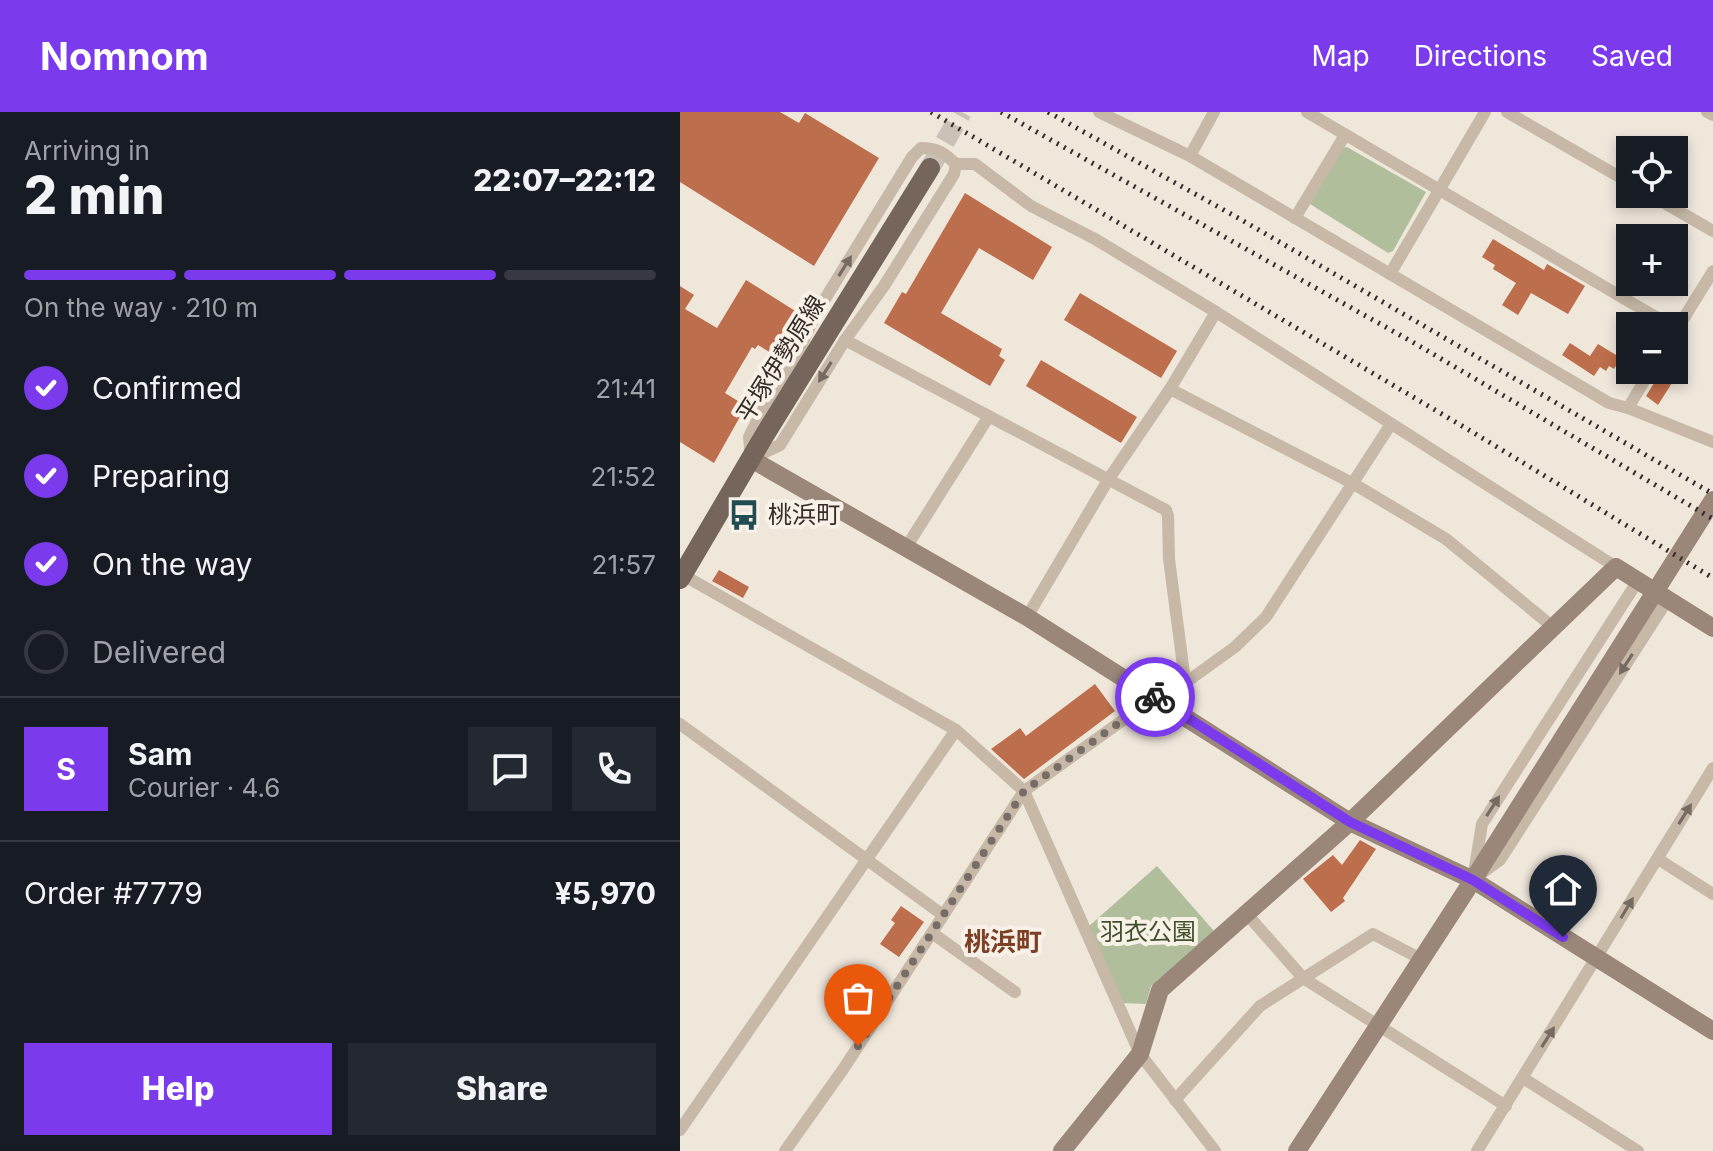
<!DOCTYPE html>
<html lang="en">
<head>
<meta charset="utf-8">
<style>
	:root { --surface:#171b24; --page:#242831; --text:#f1f3f6; --muted:#9ea1a6; --line:#363941; --accent:#7c3aed }
	body { margin:0; font-family:Inter,"Noto Sans JP",sans-serif; background:var(--page); color:var(--text); height:100vh; display:flex; flex-direction:column; font-size:30px; white-space:nowrap }
	* { box-sizing:border-box; margin:0 }
	p { font-size:26px; color:var(--muted) }
	.icon { flex:none; width:44px; height:44px; fill:none; stroke:currentColor; stroke-width:2; stroke-linecap:round; stroke-linejoin:round }
	.map { position:relative; flex:1; overflow:hidden }
	.panel { display:flex; flex-direction:column; background:var(--surface); width:680px }
	.panel>* { flex:none }
	.buttons { position:absolute; left:936px; top:24px; display:grid; gap:16px }
	.buttons a { display:grid; place-items:center; width:72px; height:72px; border-radius:0px; background:var(--surface); box-shadow:0 4px 12px #0003; font-size:40px }
	.pin { position:absolute; display:grid; place-items:center; width:68px; height:68px; color:#fff; margin:-82px -34px; border-radius:50% 50% 50% 0; rotate:-45deg; box-shadow:0 0 8px #0007 }
	.pin .icon { rotate:45deg }
	.courier { position:absolute; display:grid; place-items:center; width:80px; height:80px; margin:-40px; border:6px solid #7c3aed; border-radius:50%; background:#fff; color:#222; box-shadow:0 2px 10px #0007 }
	.overview em { font-style:normal; font-weight:800 }
	.overview div { display:flex; flex-direction:column-reverse }
	.overview { display:flex; align-items:center; justify-content:space-between; height:136px; padding:0 24px }
	h1 { font-size:52px; font-weight:800; line-height:60px }
	.bar { display:grid; grid-template-columns:repeat(4,1fr); gap:12px 8px; align-content:center; height:96px; padding:0 24px }
	.bar i { height:10px; border-radius:6px; background:var(--line) }
	.bar .current { background:var(--accent) }
	.bar p { grid-column:span 4 }
	.line { display:flex; align-items:center; gap:20px; padding:0 24px; border-top:2px solid var(--line) }
	.line div { flex:1 }
	.round { display:grid; place-items:center; flex:none; width:84px; height:84px; border-radius:0px; background:var(--page) }
	ol { padding:0 24px; list-style:none }
	li { display:flex; align-items:center; gap:24px; height:88px }
	li p { margin-inline-start:auto }
	li .icon { padding:8px; border-radius:50%; background:var(--accent); color:#fff; stroke-width:4 }
	li:last-child { color:var(--muted) }
	li i { width:44px; height:44px; border:4px solid var(--line); border-radius:50% }
	.action { display:flex; gap:16px; margin-top:auto; padding:16px 24px }
	.action a { flex:1; height:92px; border-radius:0px; background:var(--accent); color:#fff; font-size:32px; font-weight:800; line-height:92px; text-align:center }
	.action a+a { background:var(--page); color:var(--text) }
	header { display:flex; align-items:center; gap:48px; box-sizing:border-box; height:112px; padding:0 40px; background:var(--accent); color:#fff }
	header strong { font-size:38px }
	nav { display:flex; gap:44px; margin-inline-start:auto; font-size:28px }
	main { display:flex; flex:1; min-height:0 }
	.map>svg:first-child { display:block }
</style>
</head>
<body>
<header>
<strong>Nomnom</strong>
<nav><a>Map</a><a>Directions</a><a>Saved</a></nav>
</header>
<main>
<section class="panel">
<div class="overview"><div><h1>2 min</h1><p>Arriving in</p></div><em>22:07–22:12</em></div>
<div class="bar"><i class="current"></i><i class="current"></i><i class="current"></i><i></i><p>On the way · 210 m</p></div>
<ol>
<li><svg class="icon" aria-label="check" viewBox="0 0 24 24"><path d="M5 12l5 5 9-10"/></svg>Confirmed<p>21:41</p></li>
<li><svg class="icon" aria-label="check" viewBox="0 0 24 24"><path d="M5 12l5 5 9-10"/></svg>Preparing<p>21:52</p></li>
<li><svg class="icon" aria-label="check" viewBox="0 0 24 24"><path d="M5 12l5 5 9-10"/></svg>On the way<p>21:57</p></li>
<li><i></i>Delivered</li>
</ol>
<div class="line" style="height:144px"><b class="round" style="background:var(--accent);color:#fff">S</b><div><b>Sam</b><p>Courier · 4.6</p></div><a class="round"><svg class="icon" aria-label="chat" viewBox="0 0 24 24"><path d="M4 5h16v11H9l-5 4z"/></svg></a><a class="round"><svg class="icon" aria-label="phone" viewBox="0 0 24 24"><path d="M5 4h4l2 5-3 2q2 4 5 5l2-3 5 2v4C11 20 4 13 5 4z"/></svg></a></div>
<div class="line" style="height:104px"><div>Order #7779</div><b>¥5,970</b></div>
<div class="action"><a>Help</a><a>Share</a></div>
</section>
<div class="map">
<svg width="1033" height="1039" viewBox="0 0 1033 1039">
	<rect width="100%" height="100%" fill="#f0e7db"/>
	<!-- green -->
	<g fill="#b1be9c">
		<polygon points="667,35 746,80 713,139 708,141 630,92 663,36"/>
		<polygon points="477,754 534,819 471,874 466,892 442,891 408,815"/>
	</g>
	<!-- building -->
	<g fill="#bd6e4c">
		<polygon points="0,0 100,0 119,11 125,1 199,46 134,154 0,70"/>
		<polygon points="285,81 372,135 353,168 299,136 261,201 322,237 319,244 325,248 310,274 204,211 222,180 226,182"/>
		<polygon points="813,127 864,158 867,152 905,174 888,202 851,181 838,203 822,193 836,171 813,157 815,153 802,145"/>
		<polygon points="66,168 120,202 96,244 78,233 75,237 72,235 45,281 66,294 34,351 0,330 0,174 14,183 5,197 37,216"/>
		<polygon points="400,181 497,239 481,266 384,208"/>
		<polygon points="890,231 910,244 918,232 941,246 934,257 929,254 926,259 920,255 914,264 882,243"/>
		<polygon points="361,248 457,305 441,331 346,274"/>
		<polygon points="979,263 992,271 978,293 966,284"/>
		<polygon points="39,458 69,475 63,486 32,469"/>
		<polygon points="415,572 435,599 344,667 311,637 340,616 346,624"/>
		<polygon points="680,728 696,737 663,786 665,789 651,800 623,767 653,743 662,753"/>
		<polygon points="221,794 244,810 219,845 200,832 215,811 211,808"/>
	</g>
	<g fill="none" stroke-linecap="round" stroke-linejoin="round">
		<!-- primary-tunnel -->
		<polyline stroke="#cac2b7" stroke-width="20" stroke-dasharray="20 10" stroke-linecap="butt" points="250,56 282,0"/>
		<!-- street -->
		<g stroke="#c7b8a8" stroke-width="12">
			<polyline points="419,0 510,44 929,291 948,296 1033,330"/>
			<polyline points="627,0 991,214"/>
			<polyline points="827,0 950,71"/>
			<polyline points="1027,0 1033,3"/>
			<polyline points="510,44 534,0"/>
			<path d="M276 52 274 62 204 174 165 228 100 333 71 347 69 325 82 299 121 234 137 200 232 45 241 36C258 36 264 41 276 52H295L351 94 415 127 536 200 936 455"/>
			<polyline points="969,82 1033,119"/>
			<polyline points="615,106 665,23"/>
			<polyline points="710,162 805,0"/>
			<polyline points="994,222 1033,159"/>
			<polyline points="165,228 486,398 488,404 489,447 505,569"/>
			<polyline points="490,277 674,372 766,427 873,515"/>
			<polyline points="948,296 971,258"/>
			<polyline points="227,434 309,304"/>
			<polyline points="3,463 276,618 344,679 460,942 535,1039"/>
			<polyline points="347,505 428,368 490,277 536,200"/>
			<polyline points="0,612 263,803"/>
			<polyline points="978,747 1033,782"/>
			<polyline points="794,761 802,712 959,467"/>
			<polyline points="802,761 820,748 988,487"/>
			<polyline points="565,800 623,866 826,994"/>
			<polyline points="252,821 335,880"/>
			<polyline points="843,966 958,1039"/>
			<polyline points="495,988 580,894 693,822 741,847"/>
			<polyline points="0,1018 276,618"/>
			<polyline points="105,1039 164,956 344,679 475,585 512,566 555,535 586,505 711,312"/>
			<polyline points="797,1039 1033,656"/>
		</g>
		<!-- secondary -->
		<g stroke="#9a877a" stroke-width="18">
			<polyline points="71,347 347,505 670,710 793,768 1033,919"/>
			<polyline points="382,1039 460,942 480,878 670,710 936,455 1033,516"/>
			<polyline points="617,1039 793,768 1033,388"/>
		</g>
		<!-- primary -->
		<polyline stroke="#75655a" stroke-width="20" points="0,467 84,324 250,56"/>
		<!-- rail -->
		<g stroke="#342c28" stroke-width="5" stroke-dasharray="2 6" stroke-linecap="butt">
			<polyline points="251,0 794,321 1033,466"/>
			<polyline points="321,0 736,232 1033,407"/>
			<polyline points="368,0 560,107 1033,382"/>
		</g>
	</g>
	<!-- one-way arrows -->
	<defs><path id="oneway-solid" d="M-6-.8H1V-3.2L6.5 0L1 3.2V.8H-6Z" transform="scale(2)"/></defs>
	<g fill="#766b62">
		<use href="#oneway-solid" transform="translate(165 154) rotate(-58)"/>
		<use href="#oneway-solid" transform="translate(145 260) rotate(122)"/>
		<use href="#oneway-solid" transform="translate(946 552) rotate(123)"/>
		<use href="#oneway-solid" transform="translate(813 694) rotate(-57)"/>
		<use href="#oneway-solid" transform="translate(1005 702) rotate(-58)"/>
		<use href="#oneway-solid" transform="translate(947 796) rotate(-59)"/>
		<use href="#oneway-solid" transform="translate(868 925) rotate(-58)"/>
	</g>
	<g fill="none" stroke-linecap="round" stroke-linejoin="round">
		<!-- done -->
		<polyline stroke="#766d67" stroke-width="8" stroke-dasharray="0 14.4" points="178,934 344,679 475,585"/>
		<!-- route -->
		<polyline stroke="#7c3aed" stroke-width="10" points="475,585 670,710 793,768 883,825"/>
	</g>
	<!-- icons -->
	<defs>
		<symbol id="bus-bare" viewBox="-9 -9 18 18"><path d="M-5-6H5V4H4V6H2V4H-2V6H-4V4H-5ZM-3.5-4V0h7V-4ZM-3.5 1.2v1.5H-2V1.2ZM2 1.2v1.5H3.5V1.2Z" fill="#214c52" stroke="#f8f1e7" stroke-width="2.5" paint-order="stroke"/></symbol>
	</defs>
	<g fill-rule="evenodd">
		<use href="#bus-bare" x="42" y="381" width="44" height="44"/>
	</g>
	<g text-anchor="middle" stroke-width="8" stroke-linejoin="round" paint-order="stroke">
		<!-- street labels -->
		<g font-size="24" fill="#342c28" stroke="#f8f1e7">
			<text transform="translate(101 247) rotate(-58)" y="8">平塚伊勢原線</text>
		</g>
		<!-- poi labels -->
		<g font-size="24" fill="#342c28" stroke="#f8f1e7" text-anchor="start">
			<text x="88" y="411">桃浜町</text>
		</g>
		<!-- park labels -->
		<g font-size="24" fill="#42512d" stroke="#f8f1e7">
			<text x="468" y="828">羽衣公園</text>
		</g>
		<!-- neighbourhood labels -->
		<g font-size="26" font-weight="bold" fill="#7d4027" stroke="#f8f1e7">
			<text x="323" y="839">桃浜町</text>
		</g>
	</g>
</svg>
<div class="buttons">
<a><svg class="icon" aria-label="locate" viewBox="0 0 24 24"><circle cx="12" cy="12" r="6"/><path d="M12 2v4M12 18v4M2 12h4M18 12h4"/></svg></a>
<a>+</a>
<a>−</a>
</div>
<div class="pin" style="left:178px;top:934px;background:#ea580c"><svg class="icon" aria-label="bag" viewBox="0 0 24 24"><path d="M5 8h14l-1 12H6zM9 8a3 3 0 0 1 6 0"/></svg></div>
<div class="pin" style="left:883px;top:825px;background:#1f2937"><svg class="icon" aria-label="home" viewBox="0 0 24 24"><path d="M3 11l9-7 9 7M6 9v11h12V9"/></svg></div>
<div class="courier" style="left:475px;top:585px"><svg class="icon" aria-label="bike" viewBox="0 0 24 24"><circle cx="6" cy="16" r="4"/><circle cx="18" cy="16" r="4"/><path d="M6 16l4-8h5l3 8M10 8l3 8H6M13 5h3"/></svg></div>
</div>
</main>
</body>
</html>
